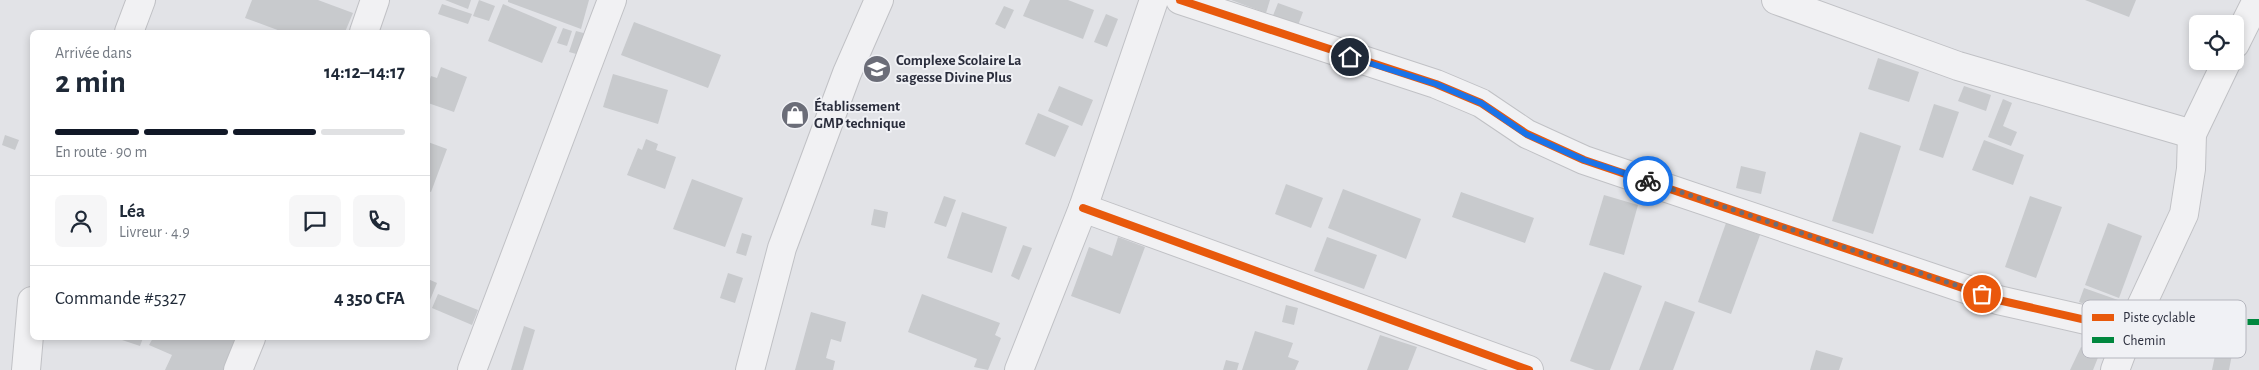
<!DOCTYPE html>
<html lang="fr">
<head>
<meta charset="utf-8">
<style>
	:root { --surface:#fff; --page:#f6f6f7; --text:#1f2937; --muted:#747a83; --line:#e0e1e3; --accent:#111827 }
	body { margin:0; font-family:"Alegreya Sans",sans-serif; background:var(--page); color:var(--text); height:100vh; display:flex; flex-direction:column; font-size:19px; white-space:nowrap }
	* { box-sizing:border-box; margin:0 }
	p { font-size:16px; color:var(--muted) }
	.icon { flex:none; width:28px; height:28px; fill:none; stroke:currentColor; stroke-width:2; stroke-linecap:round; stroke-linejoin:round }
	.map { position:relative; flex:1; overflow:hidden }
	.details { position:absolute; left:30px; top:30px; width:400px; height:310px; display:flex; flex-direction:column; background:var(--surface); border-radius:8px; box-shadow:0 2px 8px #0003 }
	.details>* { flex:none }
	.buttons { position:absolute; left:2189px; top:15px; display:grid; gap:10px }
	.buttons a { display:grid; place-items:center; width:55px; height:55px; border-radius:8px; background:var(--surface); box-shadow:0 2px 8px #0003; font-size:25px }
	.pin { position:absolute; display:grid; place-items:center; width:42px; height:42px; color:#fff; margin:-21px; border:2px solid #fff; border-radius:50%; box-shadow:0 1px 5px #0007 }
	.courier { position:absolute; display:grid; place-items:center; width:50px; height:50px; margin:-25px; border:4px solid #1a73e8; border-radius:50%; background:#fff; color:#222; box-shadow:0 1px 6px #0007 }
	.headline em { font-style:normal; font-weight:600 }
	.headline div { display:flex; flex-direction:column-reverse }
	.headline { display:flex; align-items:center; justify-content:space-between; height:85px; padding:0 25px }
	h1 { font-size:32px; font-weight:600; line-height:38px }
	.bar { display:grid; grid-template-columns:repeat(4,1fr); gap:8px 5px; align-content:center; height:60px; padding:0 25px }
	.bar i { height:6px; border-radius:4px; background:var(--line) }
	.bar .on { background:var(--accent) }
	.bar p { grid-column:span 4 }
	.line { display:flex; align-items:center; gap:12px; padding:0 25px; border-top:1px solid var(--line) }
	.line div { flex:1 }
	.round { display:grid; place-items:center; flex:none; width:52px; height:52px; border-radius:8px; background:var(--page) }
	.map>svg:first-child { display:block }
</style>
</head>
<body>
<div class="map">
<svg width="2259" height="370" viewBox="0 0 2259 370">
	<rect width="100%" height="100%" fill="#e2e3e7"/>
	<!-- building -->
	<g fill="#c8cacd">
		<polygon points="252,0 318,0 353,13 345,32 283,32 245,18"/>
		<polygon points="445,0 471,0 468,9"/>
		<polygon points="479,0 495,6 489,21 473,16"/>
		<polygon points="508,0 589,0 581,29 508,2"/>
		<polygon points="1030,0 1068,0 1094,10 1083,39 1023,16"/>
		<polygon points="1231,0 1270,0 1266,13"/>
		<polygon points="2085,0 2136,0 2129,17"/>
		<polygon points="1278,3 1303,12 1297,28 1272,18"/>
		<polygon points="442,4 472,14 468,24 438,14"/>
		<polygon points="503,4 557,27 542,63 488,41"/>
		<polygon points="1004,6 1014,10 1005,29 995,24"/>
		<polygon points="1106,14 1118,19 1107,47 1094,42"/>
		<polygon points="634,22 721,55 708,88 621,55"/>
		<polygon points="563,28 572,31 567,46 557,43"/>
		<polygon points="576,31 587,34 580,55 569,52"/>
		<polygon points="1878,58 1919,72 1909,102 1868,89"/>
		<polygon points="441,67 467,77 454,112 428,103 428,85 431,76 437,78"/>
		<polygon points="613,74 668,90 658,124 603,107"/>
		<polygon points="1059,86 1093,100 1082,126 1048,111"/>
		<polygon points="1964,86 1991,95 1986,111 1958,101"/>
		<polygon points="2003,99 2012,103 2003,126 2017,132 2011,146 1988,137"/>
		<polygon points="1934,104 1959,112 1943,158 1919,150"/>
		<polygon points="1038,113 1069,126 1055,157 1025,144"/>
		<polygon points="1860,132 1901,146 1873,234 1832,221"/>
		<polygon points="5,135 19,140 15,150 2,145"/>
		<polygon points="646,139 658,144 656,150 676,157 665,189 627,175 638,148 642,150"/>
		<polygon points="1984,140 2024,155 2013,185 1972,170"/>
		<polygon points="428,142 447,149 431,192 428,191"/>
		<polygon points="1741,166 1766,172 1761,194 1736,188"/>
		<polygon points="692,179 743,198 725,247 673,229"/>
		<polygon points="1286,184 1323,198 1311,228 1275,214"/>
		<polygon points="1343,189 1421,219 1406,259 1328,228"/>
		<polygon points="1461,192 1534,218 1525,243 1452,217"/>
		<polygon points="1604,195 1638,205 1624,255 1589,245"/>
		<polygon points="944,196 956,200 946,227 934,223"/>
		<polygon points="2030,196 2062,207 2036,278 2005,267"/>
		<polygon points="874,209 888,212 885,228 871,225"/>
		<polygon points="962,212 1007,227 992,273 947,258"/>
		<polygon points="1726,223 1760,235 1731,314 1698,302"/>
		<polygon points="2108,223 2142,236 2119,298 2085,285"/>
		<polygon points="742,233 752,236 746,256 736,253"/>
		<polygon points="1118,237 1145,247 1120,314 1071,296 1089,247 1112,256"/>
		<polygon points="1327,237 1377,255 1364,289 1314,271"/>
		<polygon points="1023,245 1032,248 1019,280 1011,276"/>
		<polygon points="1604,272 1642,286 1610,370 1595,370 1570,361"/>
		<polygon points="728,273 743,278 735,303 720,298"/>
		<polygon points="428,279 437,283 428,305"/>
		<polygon points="2084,288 2118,300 2113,315 2079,302"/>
		<polygon points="438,294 478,310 472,325 432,308"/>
		<polygon points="922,294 1000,323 995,335 1001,338 988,370 974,367 977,359 908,332"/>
		<polygon points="1665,301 1695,312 1673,370 1639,370"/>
		<polygon points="1286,305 1298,308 1294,325 1282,322"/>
		<polygon points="811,312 846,322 841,342 831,339 826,358 835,361 833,370 795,370"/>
		<polygon points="524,326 535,330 523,370 511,370"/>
		<polygon points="1255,331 1293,343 1288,357 1299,361 1295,370 1242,370"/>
		<polygon points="1380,335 1417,347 1408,370 1367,370"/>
		<polygon points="116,338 143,338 140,346"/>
		<polygon points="153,338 229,338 240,342 228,370 165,370 172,355 149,345"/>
		<polygon points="2218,341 2234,344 2229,370 2212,370"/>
		<polygon points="2081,347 2099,355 2093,370 2070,370"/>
		<polygon points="1816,350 1843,358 1839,370 1810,370"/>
		<polygon points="1226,360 1239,363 1237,370 1223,370"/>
	</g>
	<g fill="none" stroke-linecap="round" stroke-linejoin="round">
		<defs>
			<g id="street">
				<polyline points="1180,0 1436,84 1481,103 1527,134 1584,160 1998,300 2130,330"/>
				<polyline points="1776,0 1958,66 2192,134"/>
				<polyline points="129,32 141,0"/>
				<polyline points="364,32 375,0"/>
				<polyline points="2235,44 2257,0"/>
				<polyline points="1083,208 1529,370"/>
				<polyline points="26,370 32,301"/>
				<polyline points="238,370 251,338"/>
				<polyline points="472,370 612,0"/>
				<polyline points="750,370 782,248 847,73 879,0"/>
				<polyline points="1019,370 1083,208 1154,0"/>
				<polyline points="2115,370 2130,330 2184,214 2191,169 2192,134 2227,61"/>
			</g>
		</defs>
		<!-- street casing -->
		<use href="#street" stroke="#c0c1c5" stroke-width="30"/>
		<!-- street -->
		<use href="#street" stroke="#f1f1f3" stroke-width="28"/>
		<!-- quiet -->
		<polyline stroke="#00873e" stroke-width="6" stroke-dasharray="12 6" stroke-linecap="butt" points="2141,308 2194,311 2236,322 2259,322"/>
		<defs>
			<g id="cycleway">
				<polyline points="1180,0 1436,84 1481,103 1527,134 1584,160 1998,300 2130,330"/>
				<polyline points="1083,208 1529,370"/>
			</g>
		</defs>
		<!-- cycleway casing -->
		<use href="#cycleway" stroke="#f0f1f5" stroke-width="11"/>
		<!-- cycleway -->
		<use href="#cycleway" stroke="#e8590c" stroke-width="8"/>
	</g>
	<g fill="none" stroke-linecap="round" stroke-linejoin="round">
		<!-- done -->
		<polyline stroke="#6b6d78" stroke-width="5" stroke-dasharray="0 9" points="1648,181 1982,294"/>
		<!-- route -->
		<polyline stroke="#1a73e8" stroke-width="6" points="1350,57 1436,84 1481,103 1526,134 1584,160 1648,181"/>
	</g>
	<!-- icons -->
	<defs>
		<symbol id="school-disc" viewBox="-11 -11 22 22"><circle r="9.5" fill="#6b6d78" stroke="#f0f1f5"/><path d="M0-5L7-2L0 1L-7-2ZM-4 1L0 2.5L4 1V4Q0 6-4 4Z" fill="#fff"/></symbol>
		<symbol id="shop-disc" viewBox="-11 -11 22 22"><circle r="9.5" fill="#6b6d78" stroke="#f0f1f5"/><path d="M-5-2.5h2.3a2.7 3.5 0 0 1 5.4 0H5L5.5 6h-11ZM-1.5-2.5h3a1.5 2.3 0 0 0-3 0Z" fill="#fff"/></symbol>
	</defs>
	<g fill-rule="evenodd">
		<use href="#school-disc" x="861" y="53" width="32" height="32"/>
		<use href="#shop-disc" x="779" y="99" width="32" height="32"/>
	</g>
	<g text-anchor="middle" stroke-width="4" stroke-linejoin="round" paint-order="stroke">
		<!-- poi labels -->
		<g font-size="15" font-weight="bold" fill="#2b2e3d" stroke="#f0f1f5" text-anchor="start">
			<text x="896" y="65">Complexe Scolaire La<tspan x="896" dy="17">sagesse Divine Plus</tspan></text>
			<text x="814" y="111">Établissement<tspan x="814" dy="17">GMP technique</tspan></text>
		</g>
	</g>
	<!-- legend -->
	<rect x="2082" y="300" width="164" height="58" rx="8" fill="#f0f1f5" stroke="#b5b6be" stroke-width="1"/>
	<rect x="2092" y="314" width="22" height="7" fill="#e8590c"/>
	<rect x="2092" y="337" width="22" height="6" fill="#00873e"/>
	<g font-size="14" fill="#2b2e3d">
		<text x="2123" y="322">Piste cyclable</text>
		<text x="2123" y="345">Chemin</text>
	</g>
</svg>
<div class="buttons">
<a><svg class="icon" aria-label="locate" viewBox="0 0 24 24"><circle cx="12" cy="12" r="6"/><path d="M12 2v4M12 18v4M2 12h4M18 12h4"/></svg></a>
</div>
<div class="pin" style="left:1982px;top:294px;background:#ea580c"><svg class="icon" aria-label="bag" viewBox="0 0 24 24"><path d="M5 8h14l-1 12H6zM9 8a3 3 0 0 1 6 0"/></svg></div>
<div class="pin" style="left:1350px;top:57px;background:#1f2937"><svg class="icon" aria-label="home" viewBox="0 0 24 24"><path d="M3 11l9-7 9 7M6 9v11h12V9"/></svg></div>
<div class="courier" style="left:1648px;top:181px"><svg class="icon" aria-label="bike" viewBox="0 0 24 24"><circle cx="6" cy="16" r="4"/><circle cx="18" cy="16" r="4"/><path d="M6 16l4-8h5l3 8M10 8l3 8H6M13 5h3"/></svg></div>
<section class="details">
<div class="headline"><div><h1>2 min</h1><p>Arrivée dans</p></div><em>14:12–14:17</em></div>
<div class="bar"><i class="on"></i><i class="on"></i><i class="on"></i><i></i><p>En route · 90 m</p></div>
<div class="line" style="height:90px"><a class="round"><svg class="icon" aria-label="person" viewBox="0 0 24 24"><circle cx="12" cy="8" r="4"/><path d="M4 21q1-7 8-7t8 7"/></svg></a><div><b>Léa</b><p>Livreur · 4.9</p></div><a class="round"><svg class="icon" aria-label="chat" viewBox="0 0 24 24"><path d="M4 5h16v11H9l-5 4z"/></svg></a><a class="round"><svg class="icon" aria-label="phone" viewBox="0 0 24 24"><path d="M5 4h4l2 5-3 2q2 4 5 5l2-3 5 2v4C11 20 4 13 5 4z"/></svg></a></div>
<div class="line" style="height:65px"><div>Commande #5327</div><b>4 350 CFA</b></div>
</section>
</div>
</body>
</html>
